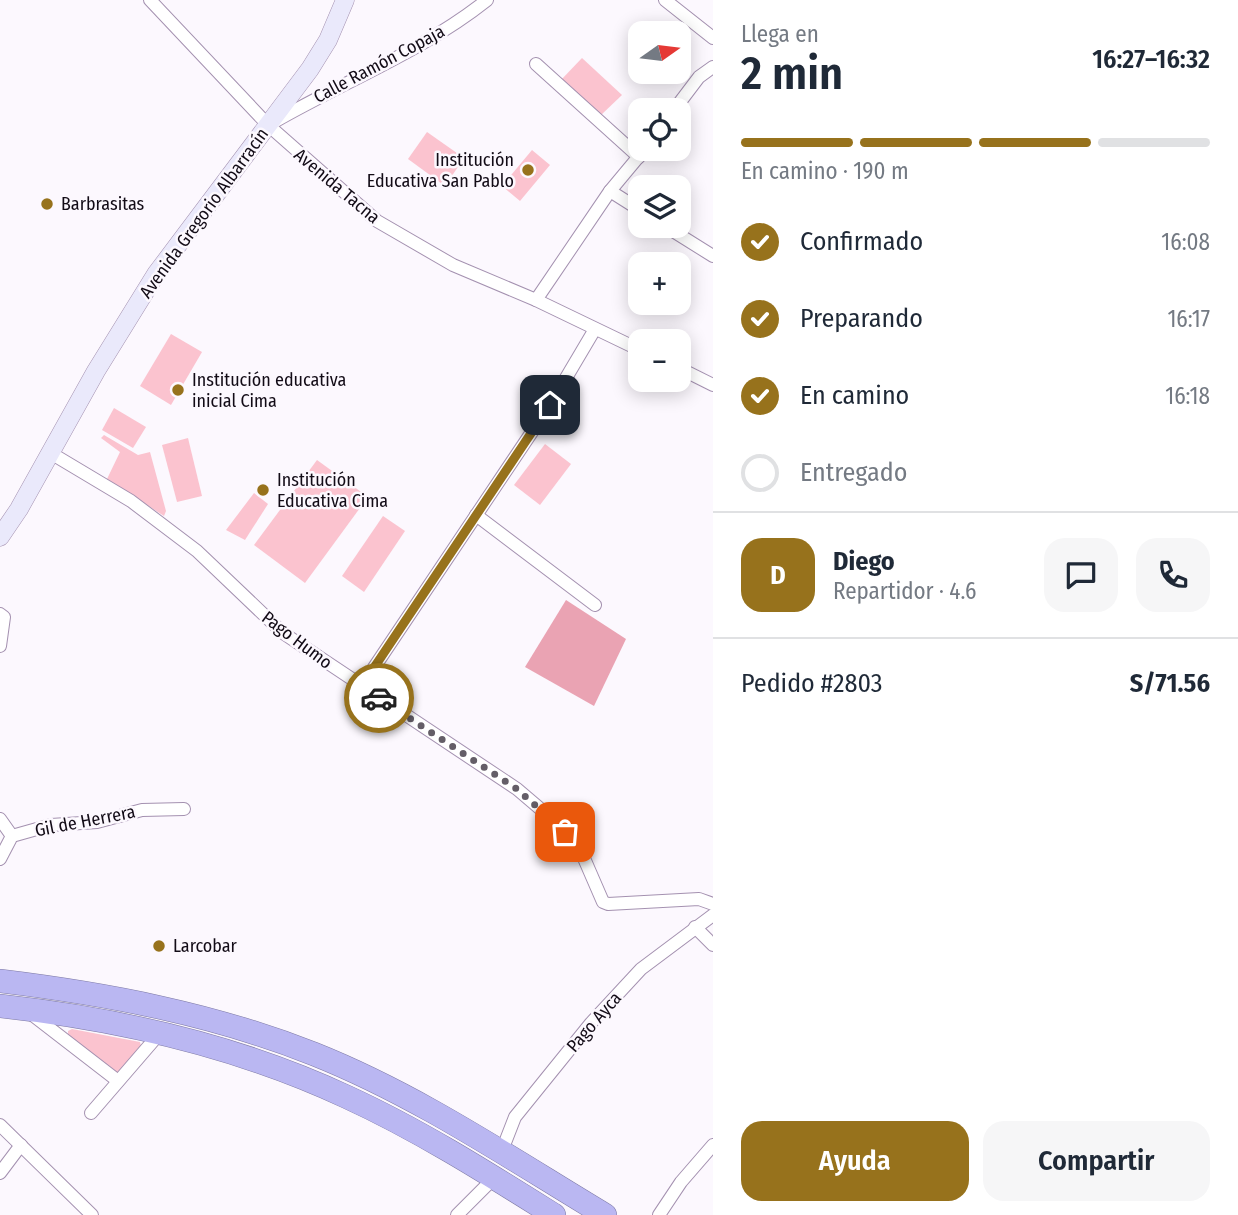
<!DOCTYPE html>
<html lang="es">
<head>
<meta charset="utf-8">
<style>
	:root { --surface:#fff; --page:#f6f6f7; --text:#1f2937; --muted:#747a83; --line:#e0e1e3; --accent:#97721c }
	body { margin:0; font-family:"Fira Sans Condensed",sans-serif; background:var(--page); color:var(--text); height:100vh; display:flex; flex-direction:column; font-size:26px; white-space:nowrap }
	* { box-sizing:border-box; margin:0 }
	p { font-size:23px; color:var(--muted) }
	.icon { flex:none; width:38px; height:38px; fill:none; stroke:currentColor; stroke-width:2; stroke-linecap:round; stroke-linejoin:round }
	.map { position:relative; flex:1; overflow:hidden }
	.side { display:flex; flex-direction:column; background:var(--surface); width:525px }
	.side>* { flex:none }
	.needle { width:46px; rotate:76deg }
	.controls { position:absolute; left:628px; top:21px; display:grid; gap:14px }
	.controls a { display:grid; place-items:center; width:63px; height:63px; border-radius:14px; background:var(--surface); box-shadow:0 4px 18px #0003; font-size:35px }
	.pin { position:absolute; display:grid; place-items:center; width:60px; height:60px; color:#fff; margin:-30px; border-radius:14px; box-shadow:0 4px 10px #0006 }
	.courier { position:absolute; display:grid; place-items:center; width:70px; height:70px; margin:-35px; border:5px solid #97721c; border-radius:50%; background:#fff; color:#222; box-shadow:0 2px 9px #0007 }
	.head em { font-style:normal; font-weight:600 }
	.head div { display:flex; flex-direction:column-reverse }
	.head { display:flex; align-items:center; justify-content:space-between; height:119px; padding:0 28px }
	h1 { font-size:46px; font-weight:600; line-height:52px }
	.bar { display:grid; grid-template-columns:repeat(4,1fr); gap:10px 7px; align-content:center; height:84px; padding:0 28px }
	.bar i { height:9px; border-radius:5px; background:var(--line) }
	.bar .current { background:var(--accent) }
	.bar p { grid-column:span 4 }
	.line { display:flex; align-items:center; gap:18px; padding:0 28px; border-top:2px solid var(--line) }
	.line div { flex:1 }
	.round { display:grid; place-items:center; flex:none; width:74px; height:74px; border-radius:21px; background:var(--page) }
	ol { padding:0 28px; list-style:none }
	li { display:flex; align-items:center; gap:21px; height:77px }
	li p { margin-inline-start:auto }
	li .icon { padding:7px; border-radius:50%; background:var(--accent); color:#fff; stroke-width:4 }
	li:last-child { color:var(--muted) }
	li i { width:38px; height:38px; border:4px solid var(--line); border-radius:50% }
	.button { display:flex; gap:14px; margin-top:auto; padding:14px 28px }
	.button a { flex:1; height:80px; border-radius:21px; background:var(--accent); color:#fff; font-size:28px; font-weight:600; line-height:80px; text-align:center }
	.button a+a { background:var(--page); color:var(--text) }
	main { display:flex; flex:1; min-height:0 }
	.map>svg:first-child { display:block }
</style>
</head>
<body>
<main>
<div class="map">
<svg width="713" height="1215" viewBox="0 0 713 1215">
	<rect width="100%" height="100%" fill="#fcf8fe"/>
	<!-- green -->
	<g fill="#fbc3cf">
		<polygon points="582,58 622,95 600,116 561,80"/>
		<polygon points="427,132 464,158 445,186 408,159"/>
		<polygon points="532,150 550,165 520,201 502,186"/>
		<polygon points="171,334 202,352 171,405 140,386"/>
		<polygon points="114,408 146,427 133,448 102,430"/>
		<polygon points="104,435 138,455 150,452 166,511 164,516 107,479 120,452 101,438"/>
		<polygon points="188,438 202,496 177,502 162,445"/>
		<polygon points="545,444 571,464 540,505 514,485"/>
		<polygon points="317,460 368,497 305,583 254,545"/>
		<polygon points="254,493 268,504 245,540 226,530"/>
		<polygon points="383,516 405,531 364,592 342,576"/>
		<polygon points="72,1029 140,1042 141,1046 119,1073 113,1073 68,1038 68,1031"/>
	</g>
	<!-- forest -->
	<polygon fill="#eaa3b3" points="566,600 626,639 594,706 525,667"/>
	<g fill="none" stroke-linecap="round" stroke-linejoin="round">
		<defs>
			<g id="street">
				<polyline points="150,0 268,125 377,221 453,265 536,300 640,350"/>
				<polyline points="665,0 713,38"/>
				<polyline points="536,64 639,157"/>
				<polyline points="674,110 699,77 713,67"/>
				<path d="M274 122C345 81 423 51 487 0"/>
				<polyline points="610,191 640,210"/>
				<polyline points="665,226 713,256"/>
				<polyline points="536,300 610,191 645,149"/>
				<polyline points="679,368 713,385"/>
				<polyline points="49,452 131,501 197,551 283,633 517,789 544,812 580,849 603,902 608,904 699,899 713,904"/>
				<polyline points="476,515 595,605"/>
				<polyline points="0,614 4,617 0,646"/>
				<polyline points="361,687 550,405 595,329"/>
				<polyline points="0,819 12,836"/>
				<polyline points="0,859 12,836 51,825 97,822 142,810 184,809"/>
				<polyline points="695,927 713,945"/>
				<polyline points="30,1013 118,1081"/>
				<polyline points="91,1113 160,1033"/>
				<polyline points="0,1125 92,1215"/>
				<polyline points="501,1153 515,1117 591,1023 641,969 713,915"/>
				<polyline points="0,1173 21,1145"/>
				<polyline points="457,1215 494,1178"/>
				<polyline points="659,1215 681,1182 713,1145"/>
			</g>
			<polyline id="secondary" points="0,537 19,509 96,371 156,274 310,69 328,40 345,0"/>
			<g id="highway">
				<path d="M0 981C107 994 213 1014 314 1054 417 1095 510 1158 605 1215"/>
				<path d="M0 1006C119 1019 238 1046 347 1097 419 1130 487 1173 554 1215"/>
			</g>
		</defs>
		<!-- street casing -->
		<use href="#street" stroke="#a491b0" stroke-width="14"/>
		<!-- secondary casing -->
		<use href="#secondary" stroke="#a491b0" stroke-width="19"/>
		<!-- highway casing -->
		<use href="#highway" stroke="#7f7ba5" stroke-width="24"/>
		<!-- street -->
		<use href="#street" stroke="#fff" stroke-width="12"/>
		<!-- secondary -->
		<use href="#secondary" stroke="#eae9fb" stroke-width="18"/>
		<!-- highway -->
		<use href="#highway" stroke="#bab7f2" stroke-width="23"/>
	</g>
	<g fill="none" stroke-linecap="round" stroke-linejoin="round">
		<!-- done -->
		<polyline stroke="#645e67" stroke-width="7" stroke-dasharray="0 12.6" points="379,698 517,789 565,832"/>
		<!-- route -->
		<polyline stroke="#97721c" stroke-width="9" points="379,698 361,687 550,405"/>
	</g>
	<!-- markers -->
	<g fill="#97721c" stroke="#fcf8fe" stroke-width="2.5">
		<circle cx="528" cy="170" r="7"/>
		<circle cx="47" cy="204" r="7"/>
		<circle cx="178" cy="390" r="7"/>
		<circle cx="263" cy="490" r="7"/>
		<circle cx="159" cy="946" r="7"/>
	</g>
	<g text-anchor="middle" stroke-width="5" stroke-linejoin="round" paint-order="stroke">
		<!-- street labels -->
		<g font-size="18" fill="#120b16" stroke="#fcf8fe">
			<text transform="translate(379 64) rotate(-28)" y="6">Calle Ramón Copaja</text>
			<text transform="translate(337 186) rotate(40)" y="6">Avenida Tacna</text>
			<text transform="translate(204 213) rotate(-54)" y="6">Avenida Gregorio Albarracín</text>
			<text transform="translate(297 640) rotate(37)" y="6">Pago Humo</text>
			<text transform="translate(85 821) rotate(-11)" y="6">Gil de Herrera</text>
			<text transform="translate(594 1022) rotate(-49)" y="6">Pago Ayca</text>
		</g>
		<!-- poi labels -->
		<g font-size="18" fill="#120b16" stroke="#fcf8fe" text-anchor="start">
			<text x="514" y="166" text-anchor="end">Institución<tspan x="514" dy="21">Educativa San Pablo</tspan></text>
			<text x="61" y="210">Barbrasitas</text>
			<text x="192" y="386">Institución educativa<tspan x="192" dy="21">inicial Cima</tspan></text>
			<text x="277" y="486">Institución<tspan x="277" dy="21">Educativa Cima</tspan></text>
			<text x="173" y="952">Larcobar</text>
		</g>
	</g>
</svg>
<div class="controls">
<a><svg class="needle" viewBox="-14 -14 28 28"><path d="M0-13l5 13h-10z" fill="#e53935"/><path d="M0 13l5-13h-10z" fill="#747a83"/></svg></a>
<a><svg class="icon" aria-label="locate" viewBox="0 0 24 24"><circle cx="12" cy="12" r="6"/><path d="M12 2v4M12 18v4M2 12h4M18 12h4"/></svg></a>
<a><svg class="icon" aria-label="layers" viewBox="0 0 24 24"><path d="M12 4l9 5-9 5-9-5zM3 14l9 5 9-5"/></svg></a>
<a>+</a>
<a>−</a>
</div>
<div class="pin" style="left:565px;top:832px;background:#ea580c"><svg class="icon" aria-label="bag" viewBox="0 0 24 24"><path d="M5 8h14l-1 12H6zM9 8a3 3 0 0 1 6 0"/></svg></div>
<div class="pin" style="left:550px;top:405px;background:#1f2937"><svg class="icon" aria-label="home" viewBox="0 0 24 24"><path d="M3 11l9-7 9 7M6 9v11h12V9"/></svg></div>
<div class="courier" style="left:379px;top:698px"><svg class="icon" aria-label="car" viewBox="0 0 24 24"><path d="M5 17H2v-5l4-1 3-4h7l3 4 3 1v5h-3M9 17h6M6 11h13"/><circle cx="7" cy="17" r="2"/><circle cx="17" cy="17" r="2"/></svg></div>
</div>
<section class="side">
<div class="head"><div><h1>2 min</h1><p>Llega en</p></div><em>16:27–16:32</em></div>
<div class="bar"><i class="current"></i><i class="current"></i><i class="current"></i><i></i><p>En camino · 190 m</p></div>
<ol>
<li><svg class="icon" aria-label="check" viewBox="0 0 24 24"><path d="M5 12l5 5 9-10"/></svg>Confirmado<p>16:08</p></li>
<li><svg class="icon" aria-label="check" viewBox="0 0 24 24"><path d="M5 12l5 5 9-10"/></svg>Preparando<p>16:17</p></li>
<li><svg class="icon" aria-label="check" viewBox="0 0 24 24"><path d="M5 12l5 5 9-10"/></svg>En camino<p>16:18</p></li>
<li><i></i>Entregado</li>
</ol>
<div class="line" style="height:126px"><b class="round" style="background:var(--accent);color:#fff">D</b><div><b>Diego</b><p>Repartidor · 4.6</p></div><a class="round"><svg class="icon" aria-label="chat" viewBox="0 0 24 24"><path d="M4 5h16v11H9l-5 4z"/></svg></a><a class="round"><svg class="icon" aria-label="phone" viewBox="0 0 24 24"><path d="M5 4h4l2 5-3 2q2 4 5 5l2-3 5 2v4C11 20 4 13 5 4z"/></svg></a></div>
<div class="line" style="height:91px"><div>Pedido #2803</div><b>S/71.56</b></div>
<div class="button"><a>Ayuda</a><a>Compartir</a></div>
</section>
</main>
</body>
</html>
